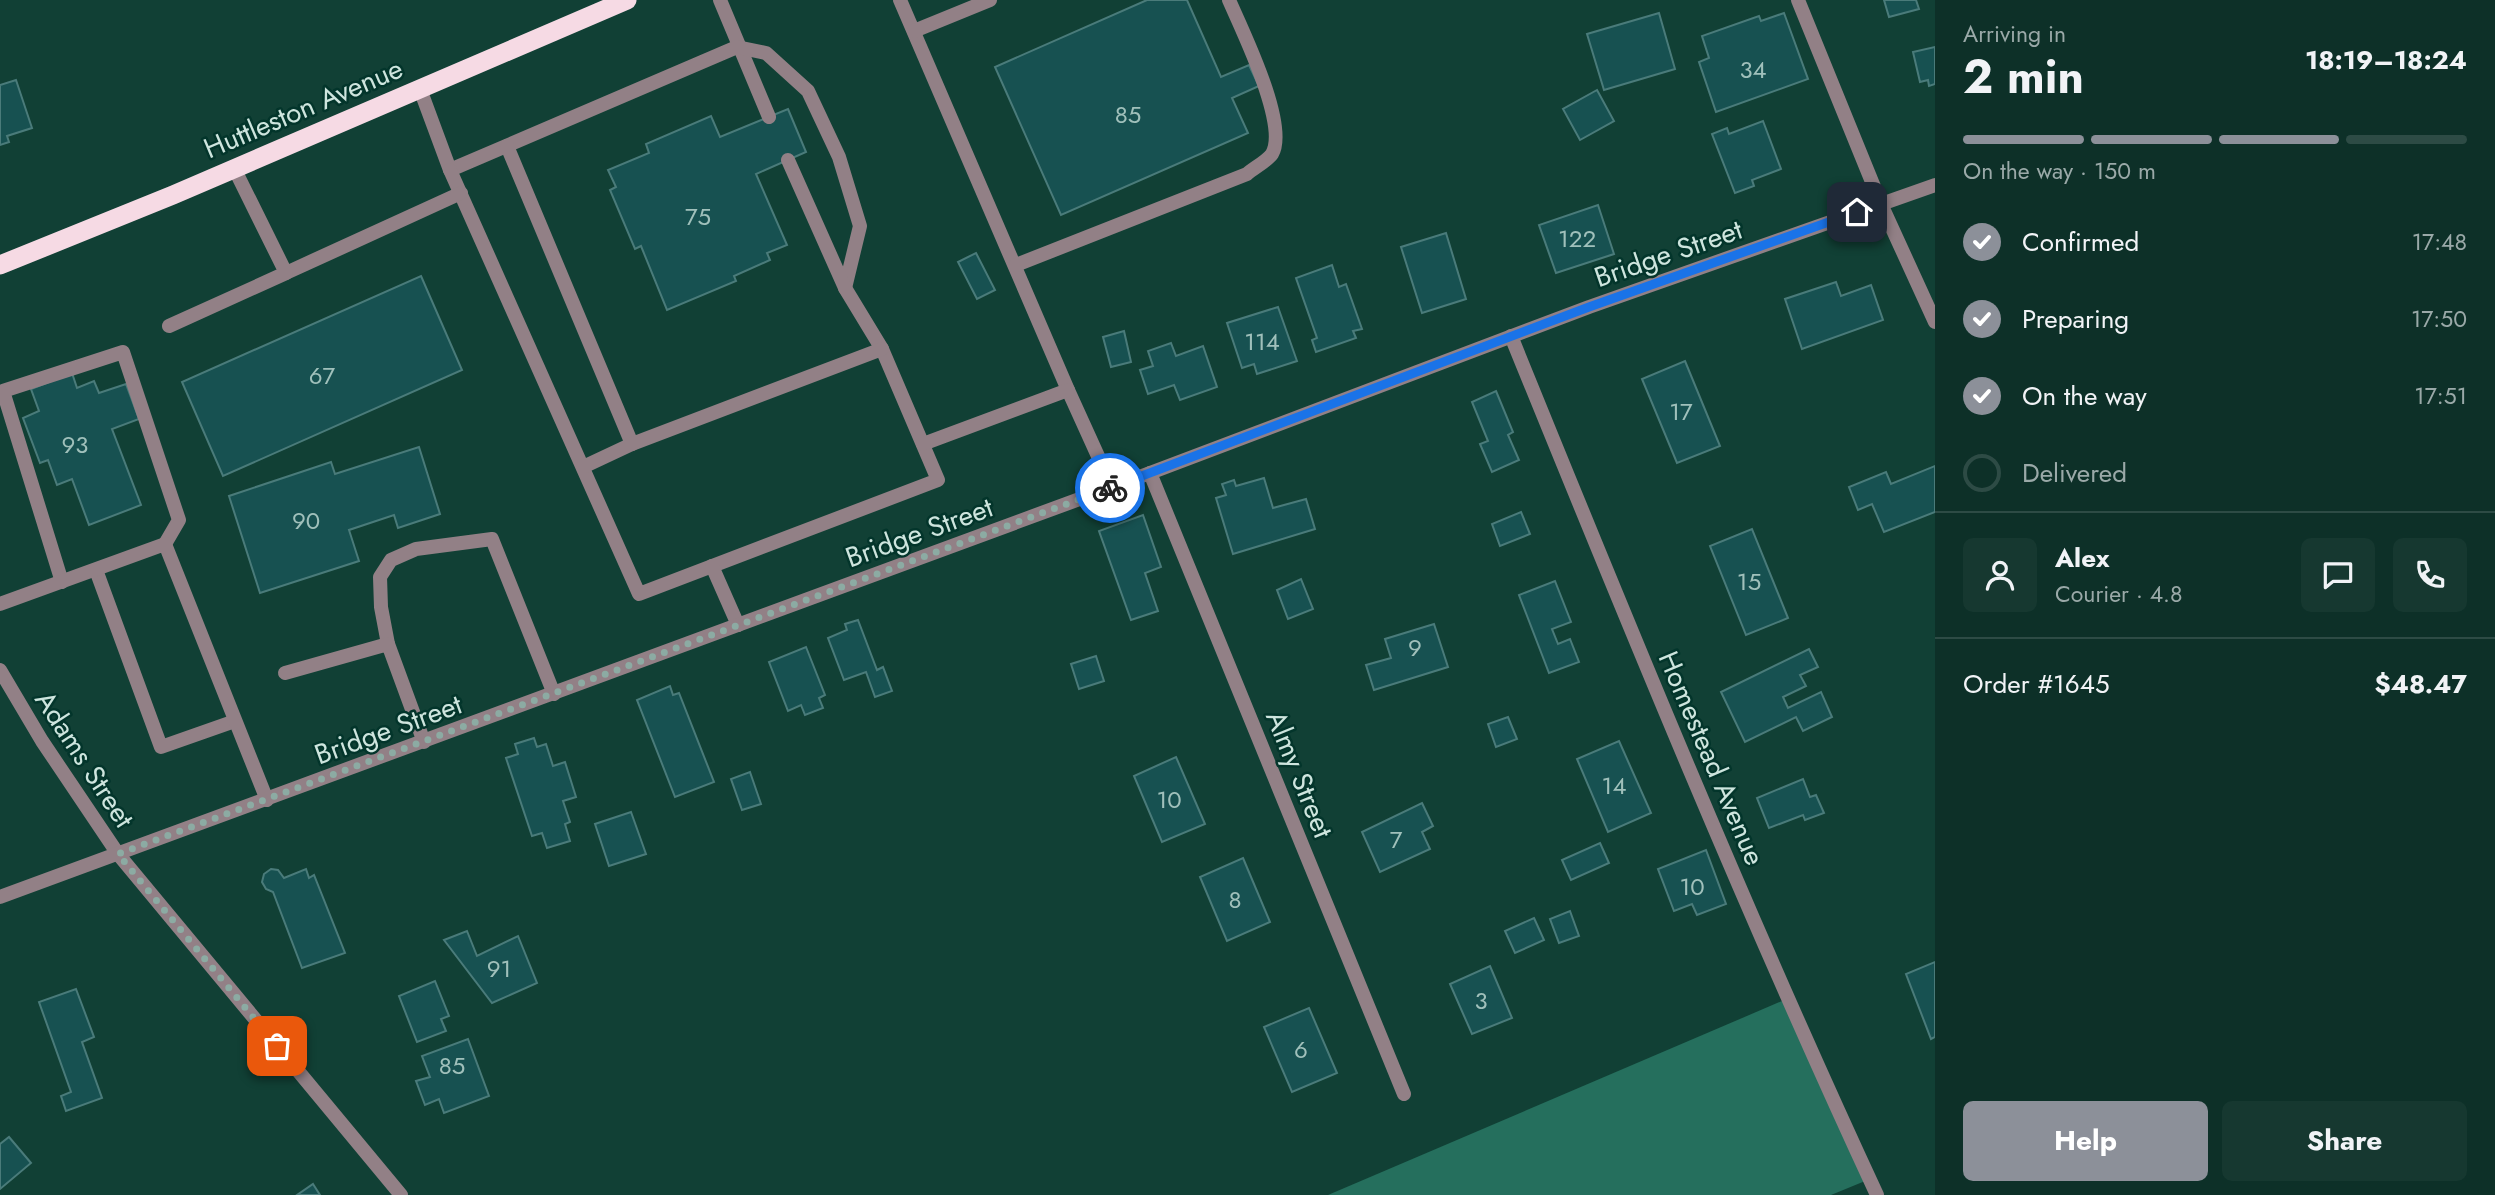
<!DOCTYPE html>
<html lang="en">
<head>
<meta charset="utf-8">
<style>
	:root { --surface:#0d3028; --page:#163830; --text:#f1f3f6; --muted:#9aa9a8; --line:#2d4b45; --accent:#8c9099 }
	body { margin:0; font-family:Jost,sans-serif; background:var(--page); color:var(--text); height:100vh; display:flex; flex-direction:column; font-size:26px; white-space:nowrap }
	* { box-sizing:border-box; margin:0 }
	p { font-size:23px; color:var(--muted) }
	.icon { flex:none; width:38px; height:38px; fill:none; stroke:currentColor; stroke-width:2; stroke-linecap:round; stroke-linejoin:round }
	.map { position:relative; flex:1; overflow:hidden }
	.panel { display:flex; flex-direction:column; background:var(--surface); width:560px }
	.panel>* { flex:none }
	.pin { position:absolute; display:grid; place-items:center; width:60px; height:60px; color:#fff; margin:-30px; border-radius:14px; box-shadow:0 4px 10px #0006 }
	.courier { position:absolute; display:grid; place-items:center; width:70px; height:70px; margin:-35px; border:5px solid #1a73e8; border-radius:50%; background:#fff; color:#222; box-shadow:0 2px 9px #0007 }
	.headline em { font-style:normal; font-weight:700 }
	.headline div { display:flex; flex-direction:column-reverse }
	.headline { display:flex; align-items:center; justify-content:space-between; height:119px; padding:0 28px }
	h1 { font-size:46px; font-weight:700; line-height:52px }
	.bar { display:grid; grid-template-columns:repeat(4,1fr); gap:10px 7px; align-content:center; height:84px; padding:0 28px }
	.bar i { height:9px; border-radius:5px; background:var(--line) }
	.bar .current { background:var(--accent) }
	.bar p { grid-column:span 4 }
	.line { display:flex; align-items:center; gap:18px; padding:0 28px; border-top:2px solid var(--line) }
	.line div { flex:1 }
	.round { display:grid; place-items:center; flex:none; width:74px; height:74px; border-radius:10px; background:var(--page) }
	ol { padding:0 28px; list-style:none }
	li { display:flex; align-items:center; gap:21px; height:77px }
	li p { margin-inline-start:auto }
	li .icon { padding:7px; border-radius:50%; background:var(--accent); color:#fff; stroke-width:4 }
	li:last-child { color:var(--muted) }
	li i { width:38px; height:38px; border:4px solid var(--line); border-radius:50% }
	.cta { display:flex; gap:14px; margin-top:auto; padding:14px 28px }
	.cta a { flex:1; height:80px; border-radius:10px; background:var(--accent); color:#fff; font-size:28px; font-weight:700; line-height:80px; text-align:center }
	.cta a+a { background:var(--page); color:var(--text) }
	main { display:flex; flex:1; min-height:0 }
	.map>svg:first-child { display:block }
</style>
</head>
<body>
<main>
<div class="map">
<svg width="1935" height="1195" viewBox="0 0 1935 1195">
	<rect width="100%" height="100%" fill="#114035"/>
	<!-- green -->
	<polygon fill="#256f5d" points="1789,998 1870,1179 1831,1195 1328,1195"/>
	<!-- building -->
	<g fill="#175151" stroke="#4a7b7a" stroke-width="2">
		<polygon points="1147,0 1187,0 1221,77 1249,65 1259,86 1232,98 1248,133 1061,215 995,67"/>
		<polygon points="1884,0 1916,0 1919,9 1889,17"/>
		<polygon points="1659,13 1675,69 1604,90 1587,34"/>
		<polygon points="1784,13 1808,79 1716,112 1699,62 1709,58 1702,36 1759,16 1761,21"/>
		<polygon points="1935,47 1935,84 1929,86 1928,80 1920,82 1913,52"/>
		<polygon points="16,80 32,128 7,136 9,142 0,145 0,85"/>
		<polygon points="1597,90 1614,121 1580,140 1563,109"/>
		<polygon points="788,109 806,152 756,174 787,245 767,253 770,260 734,276 736,281 667,310 641,246 635,249 610,190 616,187 608,170 649,153 646,144 711,116 720,137"/>
		<polygon points="1763,121 1781,169 1752,180 1754,186 1735,193 1712,134 1727,128 1729,134"/>
		<polygon points="1598,205 1614,254 1556,273 1539,225"/>
		<polygon points="1446,233 1466,299 1422,313 1401,247"/>
		<polygon points="976,253 995,290 977,299 958,262"/>
		<polygon points="1332,265 1339,287 1346,284 1362,329 1353,331 1356,338 1316,352 1312,340 1317,338 1296,278"/>
		<polygon points="421,276 462,370 223,476 182,382"/>
		<polygon points="1836,282 1841,296 1871,285 1883,320 1802,349 1785,299"/>
		<polygon points="1278,307 1297,361 1257,374 1254,364 1242,368 1227,323"/>
		<polygon points="1124,331 1131,362 1111,367 1103,337"/>
		<polygon points="1171,343 1176,356 1203,346 1217,387 1180,400 1174,385 1148,394 1140,370 1153,366 1148,351"/>
		<polygon points="1685,361 1720,446 1677,463 1642,379"/>
		<polygon points="72,373 77,388 94,381 99,393 126,384 139,419 112,429 141,505 89,525 72,479 57,485 48,460 40,463 23,418 39,411 31,389"/>
		<polygon points="1496,391 1513,432 1508,435 1519,460 1492,472 1480,444 1488,441 1472,402"/>
		<polygon points="419,447 440,514 398,528 394,515 349,530 359,561 260,593 229,496 331,462 335,474"/>
		<polygon points="1935,466 1935,512 1884,532 1872,504 1858,510 1849,487 1886,472 1891,484"/>
		<polygon points="1264,478 1273,508 1306,499 1315,529 1233,554 1216,498 1226,495 1222,484 1234,480 1236,486"/>
		<polygon points="1521,512 1530,534 1500,546 1492,524"/>
		<polygon points="1143,515 1161,567 1145,573 1158,611 1131,620 1099,531"/>
		<polygon points="1752,529 1788,618 1746,635 1710,546"/>
		<polygon points="1301,579 1313,609 1288,619 1277,590"/>
		<polygon points="1555,581 1571,622 1552,629 1558,644 1570,639 1579,662 1549,673 1519,595"/>
		<polygon points="858,620 877,670 883,667 892,691 875,697 866,672 844,680 828,638 847,630 845,624"/>
		<polygon points="1434,624 1448,667 1374,690 1366,665 1391,658 1385,639"/>
		<polygon points="806,647 825,695 819,698 823,708 805,715 801,705 788,711 769,662"/>
		<polygon points="1809,649 1818,667 1800,675 1806,686 1783,697 1788,708 1821,692 1832,717 1803,731 1796,717 1745,742 1721,692"/>
		<polygon points="1096,656 1104,681 1079,689 1071,664"/>
		<polygon points="670,686 673,695 679,693 714,782 675,797 637,700"/>
		<polygon points="1508,717 1517,739 1496,747 1488,724"/>
		<polygon points="534,738 537,747 546,744 553,766 565,762 576,797 563,801 570,822 565,824 570,841 547,848 542,833 532,836 506,758 518,754 515,744"/>
		<polygon points="1619,741 1651,813 1608,832 1577,759"/>
		<polygon points="1176,757 1205,824 1162,842 1134,776"/>
		<polygon points="750,772 761,804 742,810 731,779"/>
		<polygon points="1803,779 1810,797 1816,795 1824,813 1805,820 1803,815 1769,828 1757,798"/>
		<polygon points="1422,803 1433,826 1422,832 1430,849 1380,872 1362,832"/>
		<polygon points="631,812 646,854 609,866 595,824"/>
		<polygon points="1600,843 1609,863 1571,880 1562,860"/>
		<polygon points="1706,850 1726,904 1697,915 1692,904 1674,911 1658,869"/>
		<polygon points="1243,858 1270,922 1227,941 1200,877"/>
		<polygon points="271,869 278,870 284,878 306,869 309,878 314,875 345,953 302,968 273,892 266,889 262,882 264,874"/>
		<polygon points="1570,911 1579,936 1559,943 1550,919"/>
		<polygon points="1534,918 1544,940 1515,953 1505,931"/>
		<polygon points="467,931 477,956 518,936 537,983 492,1003 444,940"/>
		<polygon points="1935,962 1935,1037 1931,1039 1906,974"/>
		<polygon points="1490,966 1512,1018 1472,1034 1450,984"/>
		<polygon points="435,981 449,1016 441,1019 446,1031 417,1042 399,996"/>
		<polygon points="76,989 94,1037 82,1042 102,1098 66,1111 61,1096 71,1092 39,1002"/>
		<polygon points="1309,1008 1337,1073 1292,1092 1264,1027"/>
		<polygon points="468,1039 489,1096 444,1113 439,1099 425,1105 416,1081 430,1077 422,1056"/>
		<polygon points="9,1137 31,1163 0,1189 0,1144"/>
		<polygon points="313,1184 320,1195 297,1195"/>
	</g>
	<g fill="none" stroke-linecap="round" stroke-linejoin="round">
		<!-- service -->
		<g stroke="#928086" stroke-width="14">
			<polyline points="720,0 769,117"/>
			<polyline points="900,0 1068,390 1112,487"/>
			<polyline points="914,31 990,0"/>
			<polyline points="420,89 450,170 737,47 766,53 808,91 839,157 860,226 845,288"/>
			<polyline points="507,146 632,444"/>
			<polyline points="450,170 639,594 938,480 882,349 845,288 788,160"/>
			<path d="M1016 265 1247 174C1254 168 1267 161 1272 154 1289 125 1242 30 1229 0"/>
			<polyline points="286,273 461,193"/>
			<polyline points="169,326 286,273 234,168"/>
			<polyline points="923,444 1068,390"/>
			<polyline points="583,467 632,444 882,349"/>
			<polyline points="712,566 738,625"/>
			<polyline points="96,570 161,747 235,721"/>
			<polyline points="62,582 3,391 123,352 179,520 165,544"/>
			<polyline points="0,604 165,544 267,800"/>
			<polyline points="388,644 381,607 380,577 391,560 416,549 492,539 554,694"/>
			<polyline points="285,673 388,644 424,742"/>
		</g>
		<!-- minor -->
		<g stroke="#928086" stroke-width="14">
			<polyline points="1798,0 1881,204 1935,322"/>
			<path d="M1511 336C1628 624 1746 913 1877 1195"/>
			<polyline points="1150,473 1404,1094"/>
			<polyline points="0,670 42,741 118,854 401,1195"/>
			<polyline points="0,897 1150,473 1589,307 1935,185"/>
		</g>
		<!-- trunk -->
		<polyline stroke="#f6dae4" stroke-width="19" points="0,265 173,195 627,0"/>
	</g>
	<g fill="none" stroke-linecap="round" stroke-linejoin="round">
		<!-- done -->
		<polyline stroke="#8caba3" stroke-width="7" stroke-dasharray="0 12.6" points="277,1046 118,854 1110,488"/>
		<!-- route -->
		<polyline stroke="#1a73e8" stroke-width="9" points="1110,488 1589,307 1857,212"/>
	</g>
	<g text-anchor="middle" stroke-width="5" stroke-linejoin="round" paint-order="stroke">
		<!-- number labels -->
		<g font-size="24" fill="#a0c0bb">
			<text x="1753" y="78">34</text>
			<text x="1128" y="123">85</text>
			<text x="698" y="225">75</text>
			<text x="1577" y="247">122</text>
			<text x="1262" y="350">114</text>
			<text x="322" y="384">67</text>
			<text x="1681" y="420">17</text>
			<text x="75" y="453">93</text>
			<text x="306" y="529">90</text>
			<text x="1749" y="590">15</text>
			<text x="1415" y="656">9</text>
			<text x="1614" y="794">14</text>
			<text x="1169" y="808">10</text>
			<text x="1396" y="848">7</text>
			<text x="1692" y="895">10</text>
			<text x="1235" y="908">8</text>
			<text x="499" y="977">91</text>
			<text x="1481" y="1009">3</text>
			<text x="1301" y="1058">6</text>
			<text x="452" y="1074">85</text>
		</g>
		<!-- street labels -->
		<g font-size="28" fill="#cee5de" stroke="#03352b">
			<text transform="translate(303 108) rotate(-23)" y="10">Huttleston Avenue</text>
			<text transform="translate(1668 253) rotate(-19)" y="10">Bridge Street</text>
			<text transform="translate(919 532) rotate(-20)" y="10">Bridge Street</text>
			<text transform="translate(388 729) rotate(-20)" y="10">Bridge Street</text>
			<text transform="translate(1712 758) rotate(67)" y="10">Homestead Avenue</text>
			<text transform="translate(85 759) rotate(57)" y="10">Adams Street</text>
			<text transform="translate(1300 774) rotate(68)" y="10">Almy Street</text>
		</g>
	</g>
</svg>
<div class="pin" style="left:277px;top:1046px;background:#ea580c"><svg class="icon" aria-label="bag" viewBox="0 0 24 24"><path d="M5 8h14l-1 12H6zM9 8a3 3 0 0 1 6 0"/></svg></div>
<div class="pin" style="left:1857px;top:212px;background:#1f2937"><svg class="icon" aria-label="home" viewBox="0 0 24 24"><path d="M3 11l9-7 9 7M6 9v11h12V9"/></svg></div>
<div class="courier" style="left:1110px;top:488px"><svg class="icon" aria-label="bike" viewBox="0 0 24 24"><circle cx="6" cy="16" r="4"/><circle cx="18" cy="16" r="4"/><path d="M6 16l4-8h5l3 8M10 8l3 8H6M13 5h3"/></svg></div>
</div>
<section class="panel">
<div class="headline"><div><h1>2 min</h1><p>Arriving in</p></div><em>18:19–18:24</em></div>
<div class="bar"><i class="current"></i><i class="current"></i><i class="current"></i><i></i><p>On the way · 150 m</p></div>
<ol>
<li><svg class="icon" aria-label="check" viewBox="0 0 24 24"><path d="M5 12l5 5 9-10"/></svg>Confirmed<p>17:48</p></li>
<li><svg class="icon" aria-label="check" viewBox="0 0 24 24"><path d="M5 12l5 5 9-10"/></svg>Preparing<p>17:50</p></li>
<li><svg class="icon" aria-label="check" viewBox="0 0 24 24"><path d="M5 12l5 5 9-10"/></svg>On the way<p>17:51</p></li>
<li><i></i>Delivered</li>
</ol>
<div class="line" style="height:126px"><a class="round"><svg class="icon" aria-label="person" viewBox="0 0 24 24"><circle cx="12" cy="8" r="4"/><path d="M4 21q1-7 8-7t8 7"/></svg></a><div><b>Alex</b><p>Courier · 4.8</p></div><a class="round"><svg class="icon" aria-label="chat" viewBox="0 0 24 24"><path d="M4 5h16v11H9l-5 4z"/></svg></a><a class="round"><svg class="icon" aria-label="phone" viewBox="0 0 24 24"><path d="M5 4h4l2 5-3 2q2 4 5 5l2-3 5 2v4C11 20 4 13 5 4z"/></svg></a></div>
<div class="line" style="height:91px"><div>Order #1645</div><b>$48.47</b></div>
<div class="cta"><a>Help</a><a>Share</a></div>
</section>
</main>
</body>
</html>
